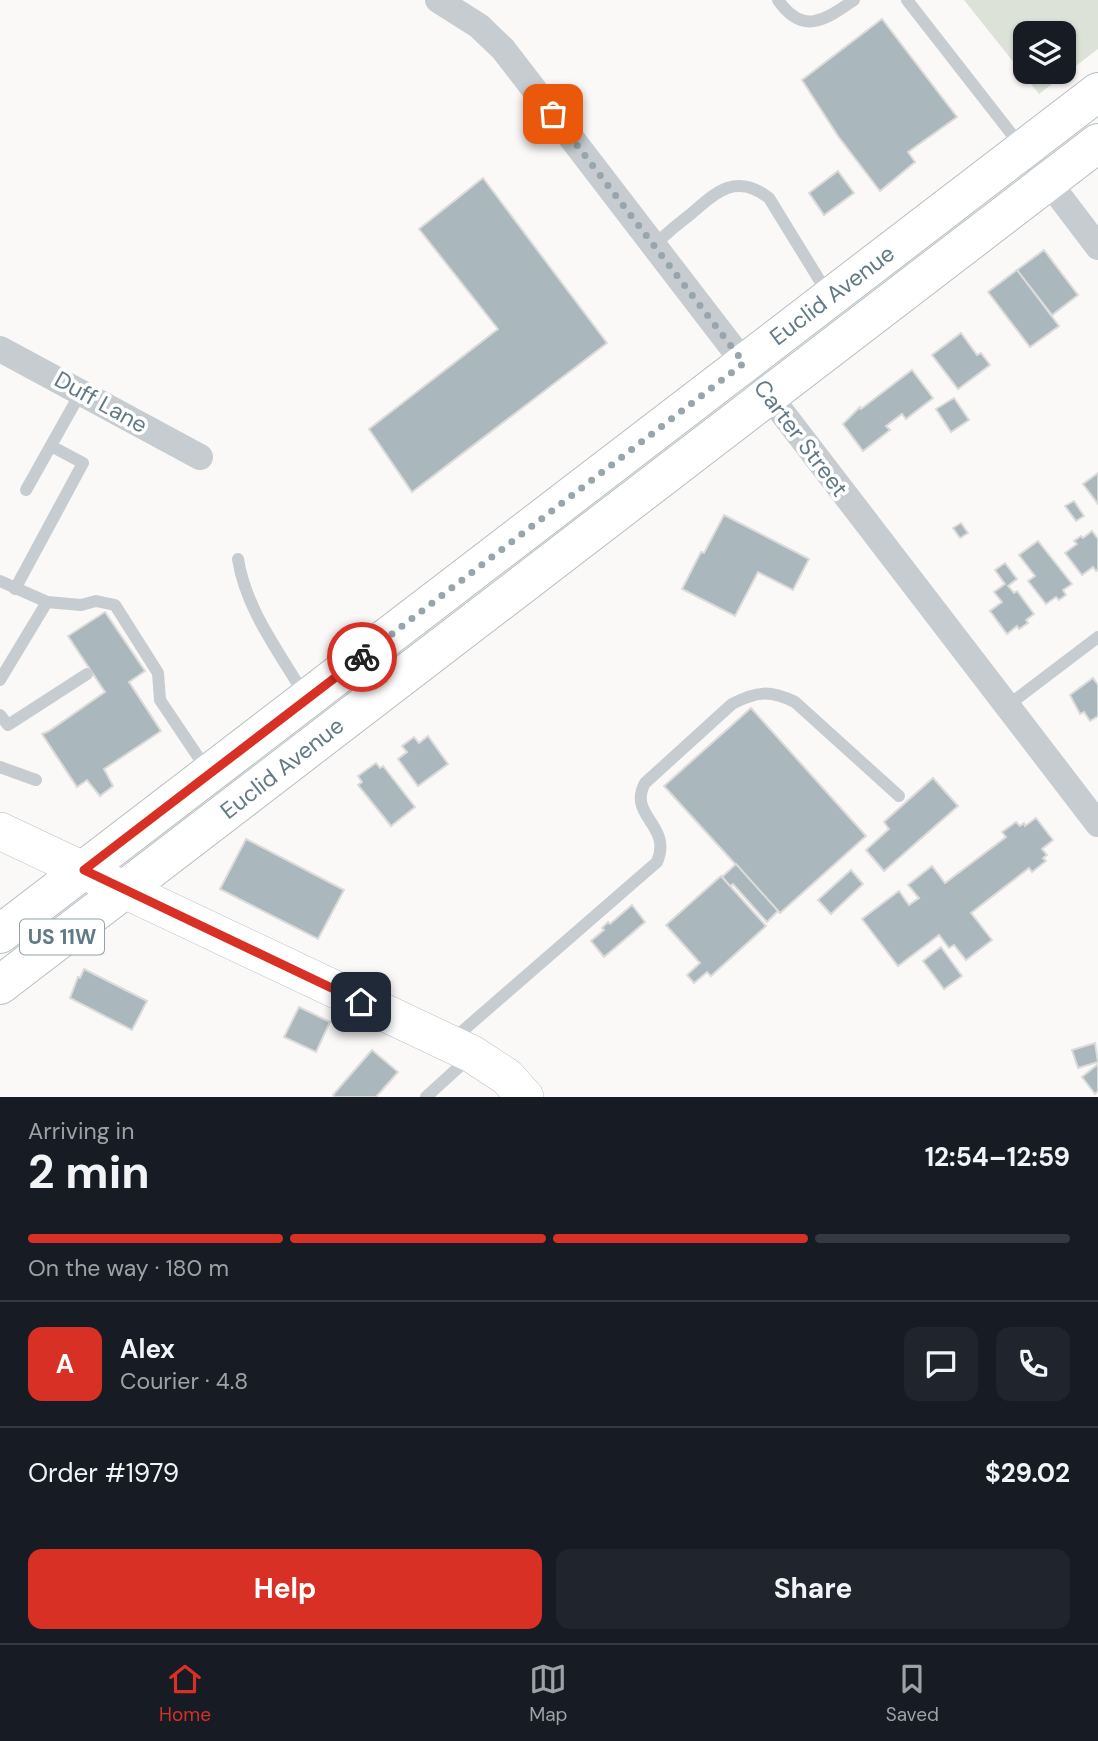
<!DOCTYPE html>
<html lang="en">
<head>
<meta charset="utf-8">
<style>
	:root { --surface:#171b24; --page:#20242c; --text:#f1f3f6; --muted:#9ea1a6; --line:#363941; --accent:#d93025 }
	body { margin:0; font-family:"DM Sans",sans-serif; background:var(--page); color:var(--text); height:100vh; display:flex; flex-direction:column; font-size:26px; white-space:nowrap }
	* { box-sizing:border-box; margin:0 }
	p { font-size:23px; color:var(--muted) }
	.icon { flex:none; width:38px; height:38px; fill:none; stroke:currentColor; stroke-width:2; stroke-linecap:round; stroke-linejoin:round }
	.map { position:relative; height:1097px; overflow:hidden }
	.panel { display:flex; flex-direction:column; background:var(--surface); flex:1 }
	.panel>* { flex:none }
	.fabs { position:absolute; left:1013px; top:21px; display:grid; gap:14px }
	.fabs a { display:grid; place-items:center; width:63px; height:63px; border-radius:14px; background:var(--surface); box-shadow:0 2px 5px #0004; font-size:35px }
	.pin { position:absolute; display:grid; place-items:center; width:60px; height:60px; color:#fff; margin:-30px; border-radius:14px; box-shadow:0 4px 10px #0006 }
	.courier { position:absolute; display:grid; place-items:center; width:70px; height:70px; margin:-35px; border:5px solid #d93025; border-radius:50%; background:#fff; color:#222; box-shadow:0 2px 9px #0007 }
	.headline em { font-style:normal; font-weight:700 }
	.headline div { display:flex; flex-direction:column-reverse }
	.headline { display:flex; align-items:center; justify-content:space-between; height:119px; padding:0 28px }
	h1 { font-size:46px; font-weight:700; line-height:52px }
	.bar { display:grid; grid-template-columns:repeat(4,1fr); gap:10px 7px; align-content:center; height:84px; padding:0 28px }
	.bar i { height:9px; border-radius:5px; background:var(--line) }
	.bar .on { background:var(--accent) }
	.bar p { grid-column:span 4 }
	.line { display:flex; align-items:center; gap:18px; padding:0 28px; border-top:2px solid var(--line) }
	.line div { flex:1 }
	.round { display:grid; place-items:center; flex:none; width:74px; height:74px; border-radius:14px; background:var(--page) }
	.primary-button { display:flex; gap:14px; margin-top:auto; padding:14px 28px }
	.primary-button a { flex:1; height:80px; border-radius:14px; background:var(--accent); color:#fff; font-size:28px; font-weight:700; line-height:80px; text-align:center }
	.primary-button a+a { background:var(--page); color:var(--text) }
	.dock { display:flex; justify-content:space-around; align-items:center; height:98px; border-top:2px solid var(--line); background:var(--surface); font-size:19px; color:var(--muted) }
	.dock a { display:grid; justify-items:center; gap:4px }
	.dock .on { color:var(--accent) }
	.map>svg:first-child { display:block }
</style>
</head>
<body>
<div class="map">
<svg width="1098" height="1097" viewBox="0 0 1098 1097">
	<rect width="100%" height="100%" fill="#faf9f7"/>
	<!-- green -->
	<path fill="#dce2d7" fill-rule="evenodd" d="M964 0H1098V49L1039 94ZM1026 33H1064V72H1026Z"/>
	<!-- building -->
	<g fill="#aab7bc" stroke="#dbdbd9" stroke-width="2">
		<polygon points="882,19 957,117 908,152 915,162 880,191 838,136 802,80"/>
		<polygon points="838,171 854,193 824,215 809,193"/>
		<polygon points="483,178 607,343 412,492 369,429 498,329 419,229"/>
		<polygon points="1044,250 1078,295 1052,315 1017,270"/>
		<polygon points="1017,270 1059,326 1030,347 988,292"/>
		<polygon points="961,333 977,355 981,353 990,365 958,389 932,355"/>
		<polygon points="912,370 933,398 906,419 902,414 886,426 890,430 863,451 843,424 860,407 861,409"/>
		<polygon points="954,398 969,420 951,432 936,409"/>
		<polygon points="1098,473 1098,504 1083,484"/>
		<polygon points="1074,501 1084,516 1076,521 1065,506"/>
		<polygon points="724,515 809,559 793,590 758,572 735,616 682,589 701,552 704,553"/>
		<polygon points="961,523 968,533 960,538 953,528"/>
		<polygon points="1092,531 1098,539 1098,569 1096,571 1093,567 1082,575 1065,553 1077,544 1074,541 1081,536 1083,538"/>
		<polygon points="1038,541 1072,584 1063,590 1066,595 1059,600 1056,597 1046,604 1028,581 1035,576 1019,555"/>
		<polygon points="1005,563 1017,579 1008,586 1014,593 1017,591 1034,614 1026,620 1028,623 1019,629 1017,626 1007,634 990,611 1002,602 994,592 1005,584 995,570"/>
		<polygon points="105,612 145,671 129,682 161,731 104,769 113,786 100,796 87,780 77,787 42,734 49,731 105,692 68,636"/>
		<polygon points="1093,678 1098,685 1098,716 1090,721 1084,712 1080,714 1070,695"/>
		<polygon points="751,708 866,836 780,913 664,786"/>
		<polygon points="428,736 448,764 418,786 398,759 407,752 402,746 414,737 419,743"/>
		<polygon points="376,763 380,768 383,766 415,807 391,826 358,785 362,782 358,776"/>
		<polygon points="933,778 958,806 884,871 866,850 889,829 884,822"/>
		<polygon points="1036,818 1053,840 1042,849 1047,855 1043,858 1046,861 1032,872 1029,868 971,913 992,940 966,960 954,945 949,948 939,935 898,966 862,919 899,891 909,905 919,898 908,885 932,866 945,883 1006,837 1002,832 1016,822 1020,826 1024,823 1025,826"/>
		<polygon points="246,839 344,890 318,939 220,889"/>
		<polygon points="736,864 778,911 767,922 733,884 730,886 722,877"/>
		<polygon points="851,870 863,884 831,914 818,900"/>
		<polygon points="721,876 766,926 711,976 707,972 694,983 687,975 700,963 666,925"/>
		<polygon points="632,905 645,922 604,957 591,941 604,930 602,928 608,922 610,924"/>
		<polygon points="941,947 962,976 944,989 923,961"/>
		<polygon points="84,969 147,1001 132,1030 70,998 78,977 80,978"/>
		<polygon points="299,1007 330,1022 316,1052 284,1037"/>
		<polygon points="1095,1043 1098,1062 1078,1068 1072,1050"/>
		<polygon points="372,1050 398,1072 376,1097 335,1097 333,1095"/>
		<polygon points="1098,1064 1098,1091 1095,1094 1082,1077"/>
	</g>
	<g fill="none" stroke-linecap="round" stroke-linejoin="round">
		<defs>
			<polyline id="secondary" points="0,831 472,1054 507,1077 525,1097"/>
			<g id="primary">
				<polyline points="0,934 1098,92"/>
				<polyline points="0,985 1098,143"/>
			</g>
		</defs>
		<!-- secondary casing -->
		<use href="#secondary" stroke="#b8c0c4" stroke-width="38"/>
		<!-- primary casing -->
		<use href="#primary" stroke="#b7bec1" stroke-width="40"/>
		<!-- lane -->
		<g stroke="#c6cccf" stroke-width="12">
			<path d="M778 0C803 36 825 20 854 0"/>
			<polyline points="907,0 1021,146"/>
			<path d="M654 245C666 234 679 223 692 213 717 191 737 173 769 198L828 294"/>
			<polyline points="26,490 81,392"/>
			<path d="M238 559C246 610 280 653 305 696"/>
			<polyline points="0,581 47,602 0,680"/>
			<polyline points="15,589 83,463 51,446"/>
			<polyline points="47,602 81,605 96,601 115,605 158,673 160,700 207,770"/>
			<polyline points="1007,706 1098,637"/>
			<polyline points="0,715 8,725 87,674"/>
			<polyline points="0,767 36,780"/>
			<path d="M451 1041 657 862C673 825 627 816 645 783L732 704C757 691 770 690 795 702L899 796"/>
			<polyline points="426,1097 470,1057"/>
		</g>
		<!-- street -->
		<g stroke="#c6cccf" stroke-width="26">
			<polyline points="438,0 479,26 503,49 1098,824"/>
			<polyline points="1038,168 1098,247"/>
			<polyline points="0,349 200,457"/>
		</g>
		<!-- secondary -->
		<use href="#secondary" stroke="#fff" stroke-width="37"/>
		<!-- primary -->
		<use href="#primary" stroke="#fff" stroke-width="38"/>
	</g>
	<g fill="none" stroke-linecap="round" stroke-linejoin="round">
		<!-- done -->
		<polyline stroke="#97a6ad" stroke-width="7" stroke-dasharray="0 12.6" points="362,657 744,363 553,114"/>
		<!-- route -->
		<polyline stroke="#d93025" stroke-width="9" points="361,1002 84,870 362,657"/>
	</g>
	<g text-anchor="middle" stroke-width="7" stroke-linejoin="round" paint-order="stroke">
		<!-- shield labels -->
		<rect fill="#fff" stroke="#90a2aa" stroke-width="2" x="20" y="919.5" width="84" height="35" rx="5"/>
		<g font-size="21" font-weight="bold" fill="#617a85">
			<text x="62" y="944">US 11W</text>
		</g>
		<!-- street labels -->
		<g font-size="23" fill="#617a85" stroke="#fff">
			<text transform="translate(832 295) rotate(-37)" y="8">Euclid Avenue</text>
			<text transform="translate(101 402) rotate(29)" y="8">Duff Lane</text>
			<text transform="translate(801 438) rotate(53)" y="8">Carter Street</text>
			<text transform="translate(282 768) rotate(-38)" y="8">Euclid Avenue</text>
		</g>
	</g>
</svg>
<div class="fabs">
<a><svg class="icon" aria-label="layers" viewBox="0 0 24 24"><path d="M12 4l9 5-9 5-9-5zM3 14l9 5 9-5"/></svg></a>
</div>
<div class="pin" style="left:553px;top:114px;background:#ea580c"><svg class="icon" aria-label="bag" viewBox="0 0 24 24"><path d="M5 8h14l-1 12H6zM9 8a3 3 0 0 1 6 0"/></svg></div>
<div class="pin" style="left:361px;top:1002px;background:#1f2937"><svg class="icon" aria-label="home" viewBox="0 0 24 24"><path d="M3 11l9-7 9 7M6 9v11h12V9"/></svg></div>
<div class="courier" style="left:362px;top:657px"><svg class="icon" aria-label="bike" viewBox="0 0 24 24"><circle cx="6" cy="16" r="4"/><circle cx="18" cy="16" r="4"/><path d="M6 16l4-8h5l3 8M10 8l3 8H6M13 5h3"/></svg></div>
</div>
<section class="panel">
<div class="headline"><div><h1>2 min</h1><p>Arriving in</p></div><em>12:54–12:59</em></div>
<div class="bar"><i class="on"></i><i class="on"></i><i class="on"></i><i></i><p>On the way · 180 m</p></div>
<div class="line" style="height:126px"><b class="round" style="background:var(--accent);color:#fff">A</b><div><b>Alex</b><p>Courier · 4.8</p></div><a class="round"><svg class="icon" aria-label="chat" viewBox="0 0 24 24"><path d="M4 5h16v11H9l-5 4z"/></svg></a><a class="round"><svg class="icon" aria-label="phone" viewBox="0 0 24 24"><path d="M5 4h4l2 5-3 2q2 4 5 5l2-3 5 2v4C11 20 4 13 5 4z"/></svg></a></div>
<div class="line" style="height:91px"><div>Order #1979</div><b>$29.02</b></div>
<div class="primary-button"><a>Help</a><a>Share</a></div>
</section>
<nav class="dock">
<a class="on"><svg class="icon" aria-label="home" viewBox="0 0 24 24"><path d="M3 11l9-7 9 7M6 9v11h12V9"/></svg>Home</a>
<a><svg class="icon" aria-label="map" viewBox="0 0 24 24"><path d="M3 6l6-2 6 2 6-2v14l-6 2-6-2-6 2zM9 4v14M15 6v14"/></svg>Map</a>
<a><svg class="icon" aria-label="saved" viewBox="0 0 24 24"><path d="M7 4h10v16l-5-4-5 4z"/></svg>Saved</a>
</nav>
</body>
</html>
